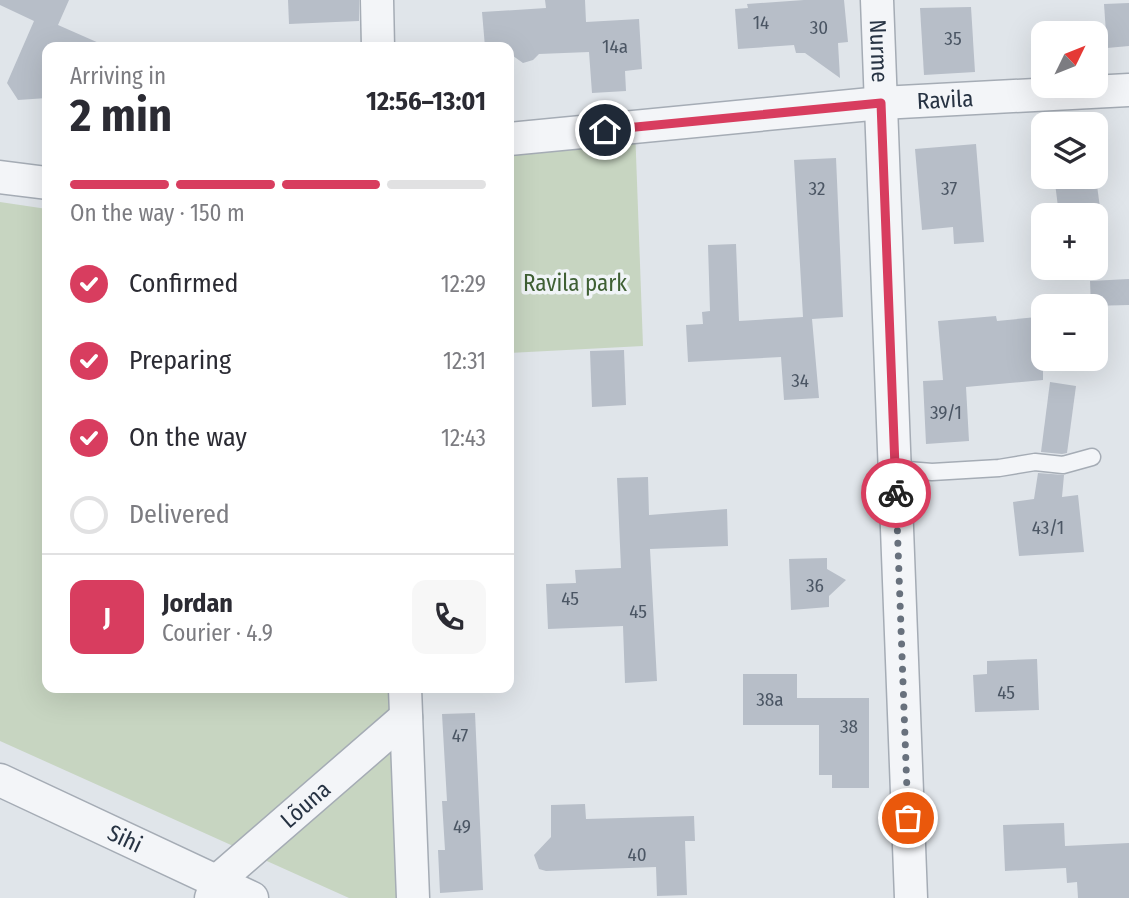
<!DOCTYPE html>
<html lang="en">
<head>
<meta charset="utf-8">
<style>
	:root { --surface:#fff; --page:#f7f7f7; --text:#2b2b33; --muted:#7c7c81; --line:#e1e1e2; --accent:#d83d5f }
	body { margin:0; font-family:"Fira Sans Condensed",sans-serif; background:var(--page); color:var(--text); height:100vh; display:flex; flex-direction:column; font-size:26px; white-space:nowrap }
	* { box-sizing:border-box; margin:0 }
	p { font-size:23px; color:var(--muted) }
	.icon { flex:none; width:38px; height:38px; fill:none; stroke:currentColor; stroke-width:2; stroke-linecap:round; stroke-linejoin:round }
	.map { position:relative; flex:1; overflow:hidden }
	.side { position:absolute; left:42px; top:42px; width:472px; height:651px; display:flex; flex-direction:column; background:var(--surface); border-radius:14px; box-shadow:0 7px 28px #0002 }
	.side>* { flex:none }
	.needle { width:46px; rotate:47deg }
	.buttons { position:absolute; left:1031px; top:21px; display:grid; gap:14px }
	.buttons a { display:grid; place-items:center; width:77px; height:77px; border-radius:14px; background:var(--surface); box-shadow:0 7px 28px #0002; font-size:35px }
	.pin { position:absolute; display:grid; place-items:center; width:60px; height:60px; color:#fff; margin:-30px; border:4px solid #fff; border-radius:50%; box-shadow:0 2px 7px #0007 }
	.courier { position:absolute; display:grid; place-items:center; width:70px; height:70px; margin:-35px; border:5px solid #d83d5f; border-radius:50%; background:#fff; color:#222; box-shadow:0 2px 9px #0007 }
	.summary em { font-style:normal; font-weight:700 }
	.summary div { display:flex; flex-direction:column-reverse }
	.summary { display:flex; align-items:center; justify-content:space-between; height:119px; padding:0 28px }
	h1 { font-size:46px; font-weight:700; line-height:52px }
	.bar { display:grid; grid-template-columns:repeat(4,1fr); gap:10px 7px; align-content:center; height:84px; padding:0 28px }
	.bar i { height:9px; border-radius:5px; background:var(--line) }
	.bar .on { background:var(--accent) }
	.bar p { grid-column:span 4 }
	.line { display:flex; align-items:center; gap:18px; padding:0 28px; border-top:2px solid var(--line) }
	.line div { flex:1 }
	.round { display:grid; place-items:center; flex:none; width:74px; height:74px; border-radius:14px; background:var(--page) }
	ol { padding:0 28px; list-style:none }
	li { display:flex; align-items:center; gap:21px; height:77px }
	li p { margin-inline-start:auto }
	li .icon { padding:7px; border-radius:50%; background:var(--accent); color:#fff; stroke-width:4 }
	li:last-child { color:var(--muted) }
	li i { width:38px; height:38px; border:4px solid var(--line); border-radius:50% }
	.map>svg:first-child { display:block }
</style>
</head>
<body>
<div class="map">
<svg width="1129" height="898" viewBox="0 0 1129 898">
	<rect width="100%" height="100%" fill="#e0e5ea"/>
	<!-- green -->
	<g fill="#c7d5c1">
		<polygon points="635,127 643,346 509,353 509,139"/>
		<polygon points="0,202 47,209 47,688 399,688 411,898 349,898 0,741"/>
	</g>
	<!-- building -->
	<g fill="#b7bec8">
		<polygon points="0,0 69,0 58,25 108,47 47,47 47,98 18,100 7,83 34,21 0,5"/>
		<polygon points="288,0 359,0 359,21 289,24"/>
		<polygon points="545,0 585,0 586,22 639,19 642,69 625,71 626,91 592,93 589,52 539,54 533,60 523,63 509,53 509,47 485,47 482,12 546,8"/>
		<polygon points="804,0 844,0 848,42 838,43 840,78 805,53 796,53 794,45 738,49 735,9 748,8 747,4"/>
		<polygon points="1129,3 1129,46 1107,48 1104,4"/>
		<polygon points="971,7 975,72 924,75 920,8"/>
		<polygon points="976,144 984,242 954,244 953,227 922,230 915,149"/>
		<polygon points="836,158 843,317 812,319 819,398 784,400 781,357 688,362 686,325 703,324 702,312 710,311 708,245 736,244 739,321 803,317 794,160"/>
		<polygon points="1096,178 1101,215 1059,215 1055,183"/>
		<polygon points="1129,279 1129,305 1091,306 1090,281"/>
		<polygon points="996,316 997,321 1037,317 1040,352 1043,352 1043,380 966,387 969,441 926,444 923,381 943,380 938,321"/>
		<polygon points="624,350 626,405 592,407 590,351"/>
		<polygon points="1050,382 1076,386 1067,453 1062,454 1041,452"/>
		<polygon points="1038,473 1064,475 1062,497 1078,495 1084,552 1019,556 1013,502 1034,499"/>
		<polygon points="648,477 649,515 727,509 728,546 650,549 657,681 625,683 623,626 548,629 546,584 576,583 575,570 621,568 617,478"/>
		<polygon points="827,558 827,569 846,580 829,596 829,607 791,610 789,559"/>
		<polygon points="1037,659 1039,710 975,712 973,675 987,674 987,661"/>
		<polygon points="743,674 797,674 797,698 869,698 869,788 832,788 832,775 819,775 819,725 743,725"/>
		<polygon points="475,713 483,890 440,893 438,850 445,850 442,801 447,801 442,714"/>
		<polygon points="585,804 586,819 694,816 695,841 685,841 687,895 657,896 656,867 546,871 539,869 534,855 551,837 551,805"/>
		<polygon points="1064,823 1065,846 1129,843 1129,898 1078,898 1077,882 1067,883 1066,868 1005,871 1003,825"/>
	</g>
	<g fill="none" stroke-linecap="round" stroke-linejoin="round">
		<defs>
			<polyline id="service" points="895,469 932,472 999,468 1035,462 1063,465 1092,457"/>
			<g id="minor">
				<polyline points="377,0 378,47"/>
				<path id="s1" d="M877 0 911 898"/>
				<path id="s2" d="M509 139 881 103 1129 90"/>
				<polyline points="0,177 47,183"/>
				<polyline points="405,688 413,898"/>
				<path id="s3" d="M0 780 252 898"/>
				<path id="s4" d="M211 898 217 881 406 717"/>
			</g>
		</defs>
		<!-- service casing -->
		<use href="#service" stroke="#a5acb5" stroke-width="19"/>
		<!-- minor casing -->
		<use href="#minor" stroke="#a5acb5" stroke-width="35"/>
		<!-- service -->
		<use href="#service" stroke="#f3f5f8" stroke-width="16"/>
		<!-- minor -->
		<use href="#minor" stroke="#f3f5f8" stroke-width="32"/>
	</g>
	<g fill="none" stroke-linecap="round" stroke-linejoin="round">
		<!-- done -->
		<polyline stroke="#68717d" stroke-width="7" stroke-dasharray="0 12.6" points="896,493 908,818"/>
		<!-- route -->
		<polyline stroke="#d83d5f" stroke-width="9" points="605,130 881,103 896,493"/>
	</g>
	<g text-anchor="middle" stroke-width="7" stroke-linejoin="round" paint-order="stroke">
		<!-- number labels -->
		<g font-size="19" fill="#4b5664">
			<text x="761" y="29">14</text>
			<text x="819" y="34">30</text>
			<text x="953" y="45">35</text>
			<text x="615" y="53">14a</text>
			<text x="817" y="195">32</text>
			<text x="949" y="195">37</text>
			<text x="800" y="387">34</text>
			<text x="946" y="419">39/1</text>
			<text x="1048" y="534">43/1</text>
			<text x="815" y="592">36</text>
			<text x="570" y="605">45</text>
			<text x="638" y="618">45</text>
			<text x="1006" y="699">45</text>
			<text x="770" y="706">38a</text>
			<text x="849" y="733">38</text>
			<text x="460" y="742">47</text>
			<text x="462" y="833">49</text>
			<text x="637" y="861">40</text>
		</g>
		<!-- street labels -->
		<g font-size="23" fill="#273343" stroke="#f0f4f7">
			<text dy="8" stroke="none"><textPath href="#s1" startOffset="51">Nurme</textPath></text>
			<text dy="8" stroke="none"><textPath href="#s2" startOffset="438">Ravila</textPath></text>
			<text dy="8" stroke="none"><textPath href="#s4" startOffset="135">Lõuna</textPath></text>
			<text dy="8" stroke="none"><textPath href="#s3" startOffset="138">Sihi</textPath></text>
		</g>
		<!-- park labels -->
		<g font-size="23" fill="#3f6034" stroke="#f0f4f7">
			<text x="575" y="291">Ravila park</text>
		</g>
	</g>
</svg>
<div class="buttons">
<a><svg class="needle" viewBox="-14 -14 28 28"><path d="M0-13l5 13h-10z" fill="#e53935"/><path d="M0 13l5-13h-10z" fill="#7c7c81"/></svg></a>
<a><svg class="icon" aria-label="layers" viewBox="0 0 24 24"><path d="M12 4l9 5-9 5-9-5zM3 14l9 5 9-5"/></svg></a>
<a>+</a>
<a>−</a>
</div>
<div class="pin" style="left:908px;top:818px;background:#ea580c"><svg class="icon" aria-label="bag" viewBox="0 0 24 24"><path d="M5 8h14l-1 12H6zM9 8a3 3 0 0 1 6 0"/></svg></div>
<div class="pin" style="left:605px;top:130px;background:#1f2937"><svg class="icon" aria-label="home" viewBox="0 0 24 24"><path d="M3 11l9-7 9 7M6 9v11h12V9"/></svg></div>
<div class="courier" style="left:896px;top:493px"><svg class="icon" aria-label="bike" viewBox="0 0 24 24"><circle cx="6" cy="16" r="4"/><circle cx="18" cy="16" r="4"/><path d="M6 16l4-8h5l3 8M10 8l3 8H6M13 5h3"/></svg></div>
<section class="side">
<div class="summary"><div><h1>2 min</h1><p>Arriving in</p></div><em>12:56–13:01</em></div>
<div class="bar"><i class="on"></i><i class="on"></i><i class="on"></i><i></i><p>On the way · 150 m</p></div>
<ol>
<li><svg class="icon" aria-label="check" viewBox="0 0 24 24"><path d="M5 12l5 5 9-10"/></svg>Confirmed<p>12:29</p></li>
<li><svg class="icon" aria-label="check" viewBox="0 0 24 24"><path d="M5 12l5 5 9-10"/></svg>Preparing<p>12:31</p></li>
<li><svg class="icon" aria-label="check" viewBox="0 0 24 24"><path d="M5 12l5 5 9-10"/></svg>On the way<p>12:43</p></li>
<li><i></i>Delivered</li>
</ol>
<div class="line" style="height:126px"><b class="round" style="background:var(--accent);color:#fff">J</b><div><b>Jordan</b><p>Courier · 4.9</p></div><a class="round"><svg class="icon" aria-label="phone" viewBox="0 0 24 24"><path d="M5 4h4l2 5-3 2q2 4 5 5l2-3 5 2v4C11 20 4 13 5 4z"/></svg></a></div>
</section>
</div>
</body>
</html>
